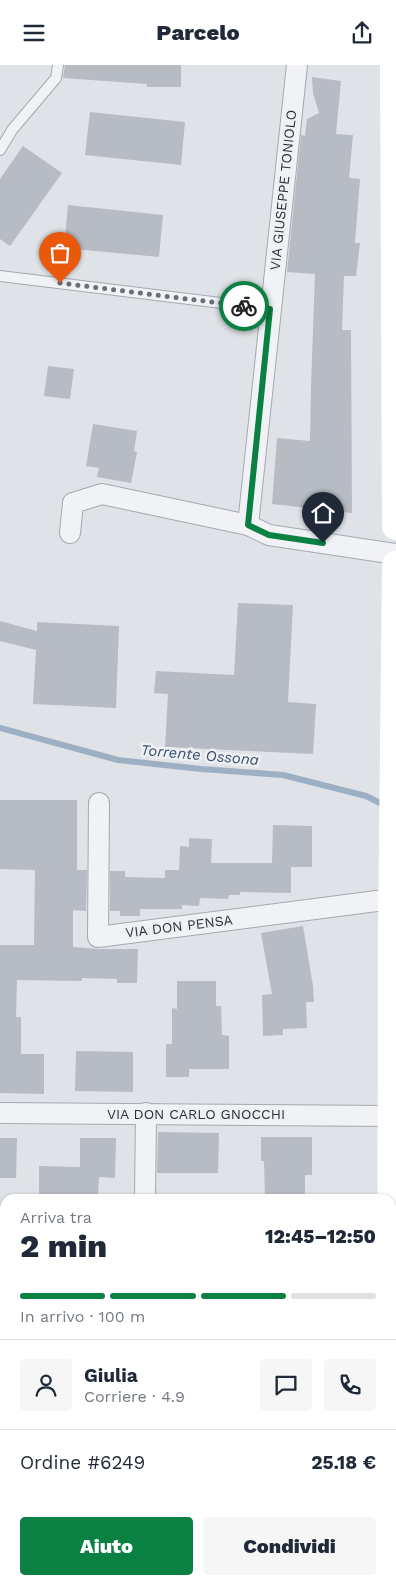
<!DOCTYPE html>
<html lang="it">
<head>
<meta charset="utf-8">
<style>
	:root { --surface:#fff; --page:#f6f6f7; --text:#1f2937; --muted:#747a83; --line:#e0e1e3; --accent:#0b8043 }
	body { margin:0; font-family:"Work Sans",sans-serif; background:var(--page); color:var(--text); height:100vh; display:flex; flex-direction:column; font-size:19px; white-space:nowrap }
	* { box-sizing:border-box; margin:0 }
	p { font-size:16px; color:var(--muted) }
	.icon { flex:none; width:28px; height:28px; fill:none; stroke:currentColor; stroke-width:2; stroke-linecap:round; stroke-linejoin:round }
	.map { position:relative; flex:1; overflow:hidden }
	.sheet { position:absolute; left:0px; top:1129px; width:396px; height:391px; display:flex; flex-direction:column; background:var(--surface); border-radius:15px 15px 0 0; box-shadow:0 1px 4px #0004 }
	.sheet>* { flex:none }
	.pin { position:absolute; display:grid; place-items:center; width:42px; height:42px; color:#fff; margin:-51px -21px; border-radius:50% 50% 50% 0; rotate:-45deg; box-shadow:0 0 5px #0007 }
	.pin .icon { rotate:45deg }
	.courier { position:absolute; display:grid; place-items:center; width:50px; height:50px; margin:-25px; border:4px solid #0b8043; border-radius:50%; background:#fff; color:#222; box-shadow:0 1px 6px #0007 }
	.headline em { font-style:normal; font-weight:800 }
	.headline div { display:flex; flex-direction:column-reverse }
	.headline { display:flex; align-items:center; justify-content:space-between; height:85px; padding:0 20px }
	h1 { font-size:32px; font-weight:800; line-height:38px }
	.bar { display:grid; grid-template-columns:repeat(4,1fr); gap:8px 5px; align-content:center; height:60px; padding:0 20px }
	.bar i { height:6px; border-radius:4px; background:var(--line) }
	.bar .current { background:var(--accent) }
	.bar p { grid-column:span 4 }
	.line { display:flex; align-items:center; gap:12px; padding:0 20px; border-top:1px solid var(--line) }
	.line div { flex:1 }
	.round { display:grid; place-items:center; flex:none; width:52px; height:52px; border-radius:5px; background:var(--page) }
	.action { display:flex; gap:10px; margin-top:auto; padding:10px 20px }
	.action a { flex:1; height:58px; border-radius:5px; background:var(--accent); color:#fff; font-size:20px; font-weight:800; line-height:58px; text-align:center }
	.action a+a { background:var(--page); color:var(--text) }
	header { display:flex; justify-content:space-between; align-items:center; height:65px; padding:0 20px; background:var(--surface); font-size:22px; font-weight:800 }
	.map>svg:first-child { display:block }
</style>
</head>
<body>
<header><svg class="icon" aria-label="menu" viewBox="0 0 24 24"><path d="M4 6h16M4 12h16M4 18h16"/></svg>Parcelo<svg class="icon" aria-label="share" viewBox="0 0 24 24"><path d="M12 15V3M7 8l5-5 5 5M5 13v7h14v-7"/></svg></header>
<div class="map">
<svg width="396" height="1519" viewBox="0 0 396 1519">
	<rect width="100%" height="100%" fill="#dfe2e6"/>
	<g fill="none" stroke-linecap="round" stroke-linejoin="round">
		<!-- stream -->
		<polyline stroke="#9dafc3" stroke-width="6" points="0,663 118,695 201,704 283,710 366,731 386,741"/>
	</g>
	<!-- building -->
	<g fill="#b7bbc3">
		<polygon points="65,0 181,0 181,22 147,22 147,19 63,13"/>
		<polygon points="312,12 341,16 336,69 353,70 349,113 360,114 355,178 360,178 356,211 344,211 342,265 351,265 352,448 272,439 277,373 310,376 311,321 315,209 287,207 301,70 305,71 307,54 319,48 313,28"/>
		<polygon points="90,47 185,57 181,100 85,90"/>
		<polygon points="23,81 62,108 10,181 0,174 0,114"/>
		<polygon points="68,140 163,150 159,192 64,183"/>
		<polygon points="48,301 74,304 70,334 44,331"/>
		<polygon points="93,359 137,366 134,386 137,387 131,418 97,412 99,403 86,401"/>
		<polygon points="238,538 293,540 288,637 316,639 313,689 165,682 168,629 154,628 156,606 234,610"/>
		<polygon points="0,556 37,566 37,557 119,561 116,643 33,639 36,585 0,576"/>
		<polygon points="0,735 77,735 77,805 87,805 86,846 73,845 73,882 99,884 138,884 137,918 117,918 117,914 82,913 82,916 17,915 16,952 21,952 21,989 44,989 44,1029 0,1028 0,880 34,880 35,805 0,804"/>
		<polygon points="273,760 312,761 312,802 291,802 291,828 240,827 240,830 229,830 228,834 200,833 199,841 182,840 182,844 140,844 140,851 120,851 120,846 110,846 110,806 125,806 125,812 165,813 165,805 179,805 180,781 189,782 189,773 212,774 211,798 272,798"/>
		<polygon points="303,861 313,921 314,937 306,937 307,963 283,964 283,970 263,971 262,930 272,929 261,868"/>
		<polygon points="177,916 216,916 216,941 221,941 222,970 229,971 229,1004 189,1004 189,1012 166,1012 166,979 172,979 172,943 177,944"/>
		<polygon points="76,986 133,987 133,1027 75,1026"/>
		<polygon points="158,1067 219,1068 218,1108 157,1108"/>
		<polygon points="261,1072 312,1072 312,1110 305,1110 305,1134 265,1134 264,1096 261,1096"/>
		<polygon points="0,1073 17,1073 16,1113 0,1113"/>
		<polygon points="80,1073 116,1073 115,1113 99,1112 98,1130 39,1129 39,1101 80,1102"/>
	</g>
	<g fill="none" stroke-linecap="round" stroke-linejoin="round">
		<defs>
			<g id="service">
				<polyline points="0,85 12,65 56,13 58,0"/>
				<polyline points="0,211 270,244"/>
			</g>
			<g id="minor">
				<polyline points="248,460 297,0"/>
				<polyline points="70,468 73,438 102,429 248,460 269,470 396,489"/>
				<polyline points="99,738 98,872 392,834"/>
				<polyline points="0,1048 392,1051"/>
				<polyline points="145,1134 146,1048"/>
				<polyline points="143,1519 143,1515"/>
			</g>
		</defs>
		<!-- service casing -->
		<use href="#service" stroke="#a5a9b0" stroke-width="12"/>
		<!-- minor casing -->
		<use href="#minor" stroke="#a5a9b0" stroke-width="22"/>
		<!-- service -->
		<use href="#service" stroke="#f1f2f5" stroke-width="10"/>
		<!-- minor -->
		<use href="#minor" stroke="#f1f2f5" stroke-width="20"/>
		<!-- secondary -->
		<g stroke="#fff" stroke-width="28">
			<polyline points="394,0 396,461"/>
			<polyline points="391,1436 392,865 396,500"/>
			<polyline points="391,1519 391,1515"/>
		</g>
	</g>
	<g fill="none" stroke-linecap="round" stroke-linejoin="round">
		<!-- done -->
		<polyline stroke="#696e78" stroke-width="5" stroke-dasharray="0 9" points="60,218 244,241"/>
		<!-- route -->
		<polyline stroke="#0b8043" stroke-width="6" points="244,241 270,244 248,460 269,470 323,478"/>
	</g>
	<g text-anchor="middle" stroke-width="5" stroke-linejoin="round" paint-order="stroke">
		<!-- street labels -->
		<g font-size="14" fill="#2a303c" stroke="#eef0f4">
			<text transform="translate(283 125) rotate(-84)" y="5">VIA GIUSEPPE TONIOLO</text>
			<text transform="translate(179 861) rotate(-7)" y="5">VIA DON PENSA</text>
			<text x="196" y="1054">VIA DON CARLO GNOCCHI</text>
		</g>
		<!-- water labels -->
		<g font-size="15" font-style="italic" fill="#384e6b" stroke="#eef0f4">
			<text transform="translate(200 690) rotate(5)" y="5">Torrente Ossona</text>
		</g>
	</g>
</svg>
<div class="pin" style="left:60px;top:218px;background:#ea580c"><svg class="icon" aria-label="bag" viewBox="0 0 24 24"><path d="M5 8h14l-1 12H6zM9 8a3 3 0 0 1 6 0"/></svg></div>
<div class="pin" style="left:323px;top:478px;background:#1f2937"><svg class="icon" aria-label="home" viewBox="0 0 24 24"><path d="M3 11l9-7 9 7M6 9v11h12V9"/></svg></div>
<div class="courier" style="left:244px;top:241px"><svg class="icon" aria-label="bike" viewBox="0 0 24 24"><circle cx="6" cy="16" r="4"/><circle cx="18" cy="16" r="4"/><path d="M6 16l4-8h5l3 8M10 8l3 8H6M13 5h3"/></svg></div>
<section class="sheet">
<div class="headline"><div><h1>2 min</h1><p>Arriva tra</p></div><em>12:45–12:50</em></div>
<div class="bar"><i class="current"></i><i class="current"></i><i class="current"></i><i></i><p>In arrivo · 100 m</p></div>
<div class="line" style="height:90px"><a class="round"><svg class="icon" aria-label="person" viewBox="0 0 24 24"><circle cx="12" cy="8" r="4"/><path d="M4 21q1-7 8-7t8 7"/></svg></a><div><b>Giulia</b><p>Corriere · 4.9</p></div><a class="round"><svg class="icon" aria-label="chat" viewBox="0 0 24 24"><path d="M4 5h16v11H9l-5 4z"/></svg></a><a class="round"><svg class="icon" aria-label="phone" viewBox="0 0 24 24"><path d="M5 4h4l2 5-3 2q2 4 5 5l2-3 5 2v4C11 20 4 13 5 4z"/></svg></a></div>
<div class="line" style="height:65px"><div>Ordine #6249</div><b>25.18 €</b></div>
<div class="action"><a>Aiuto</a><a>Condividi</a></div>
</section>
</div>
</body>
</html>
